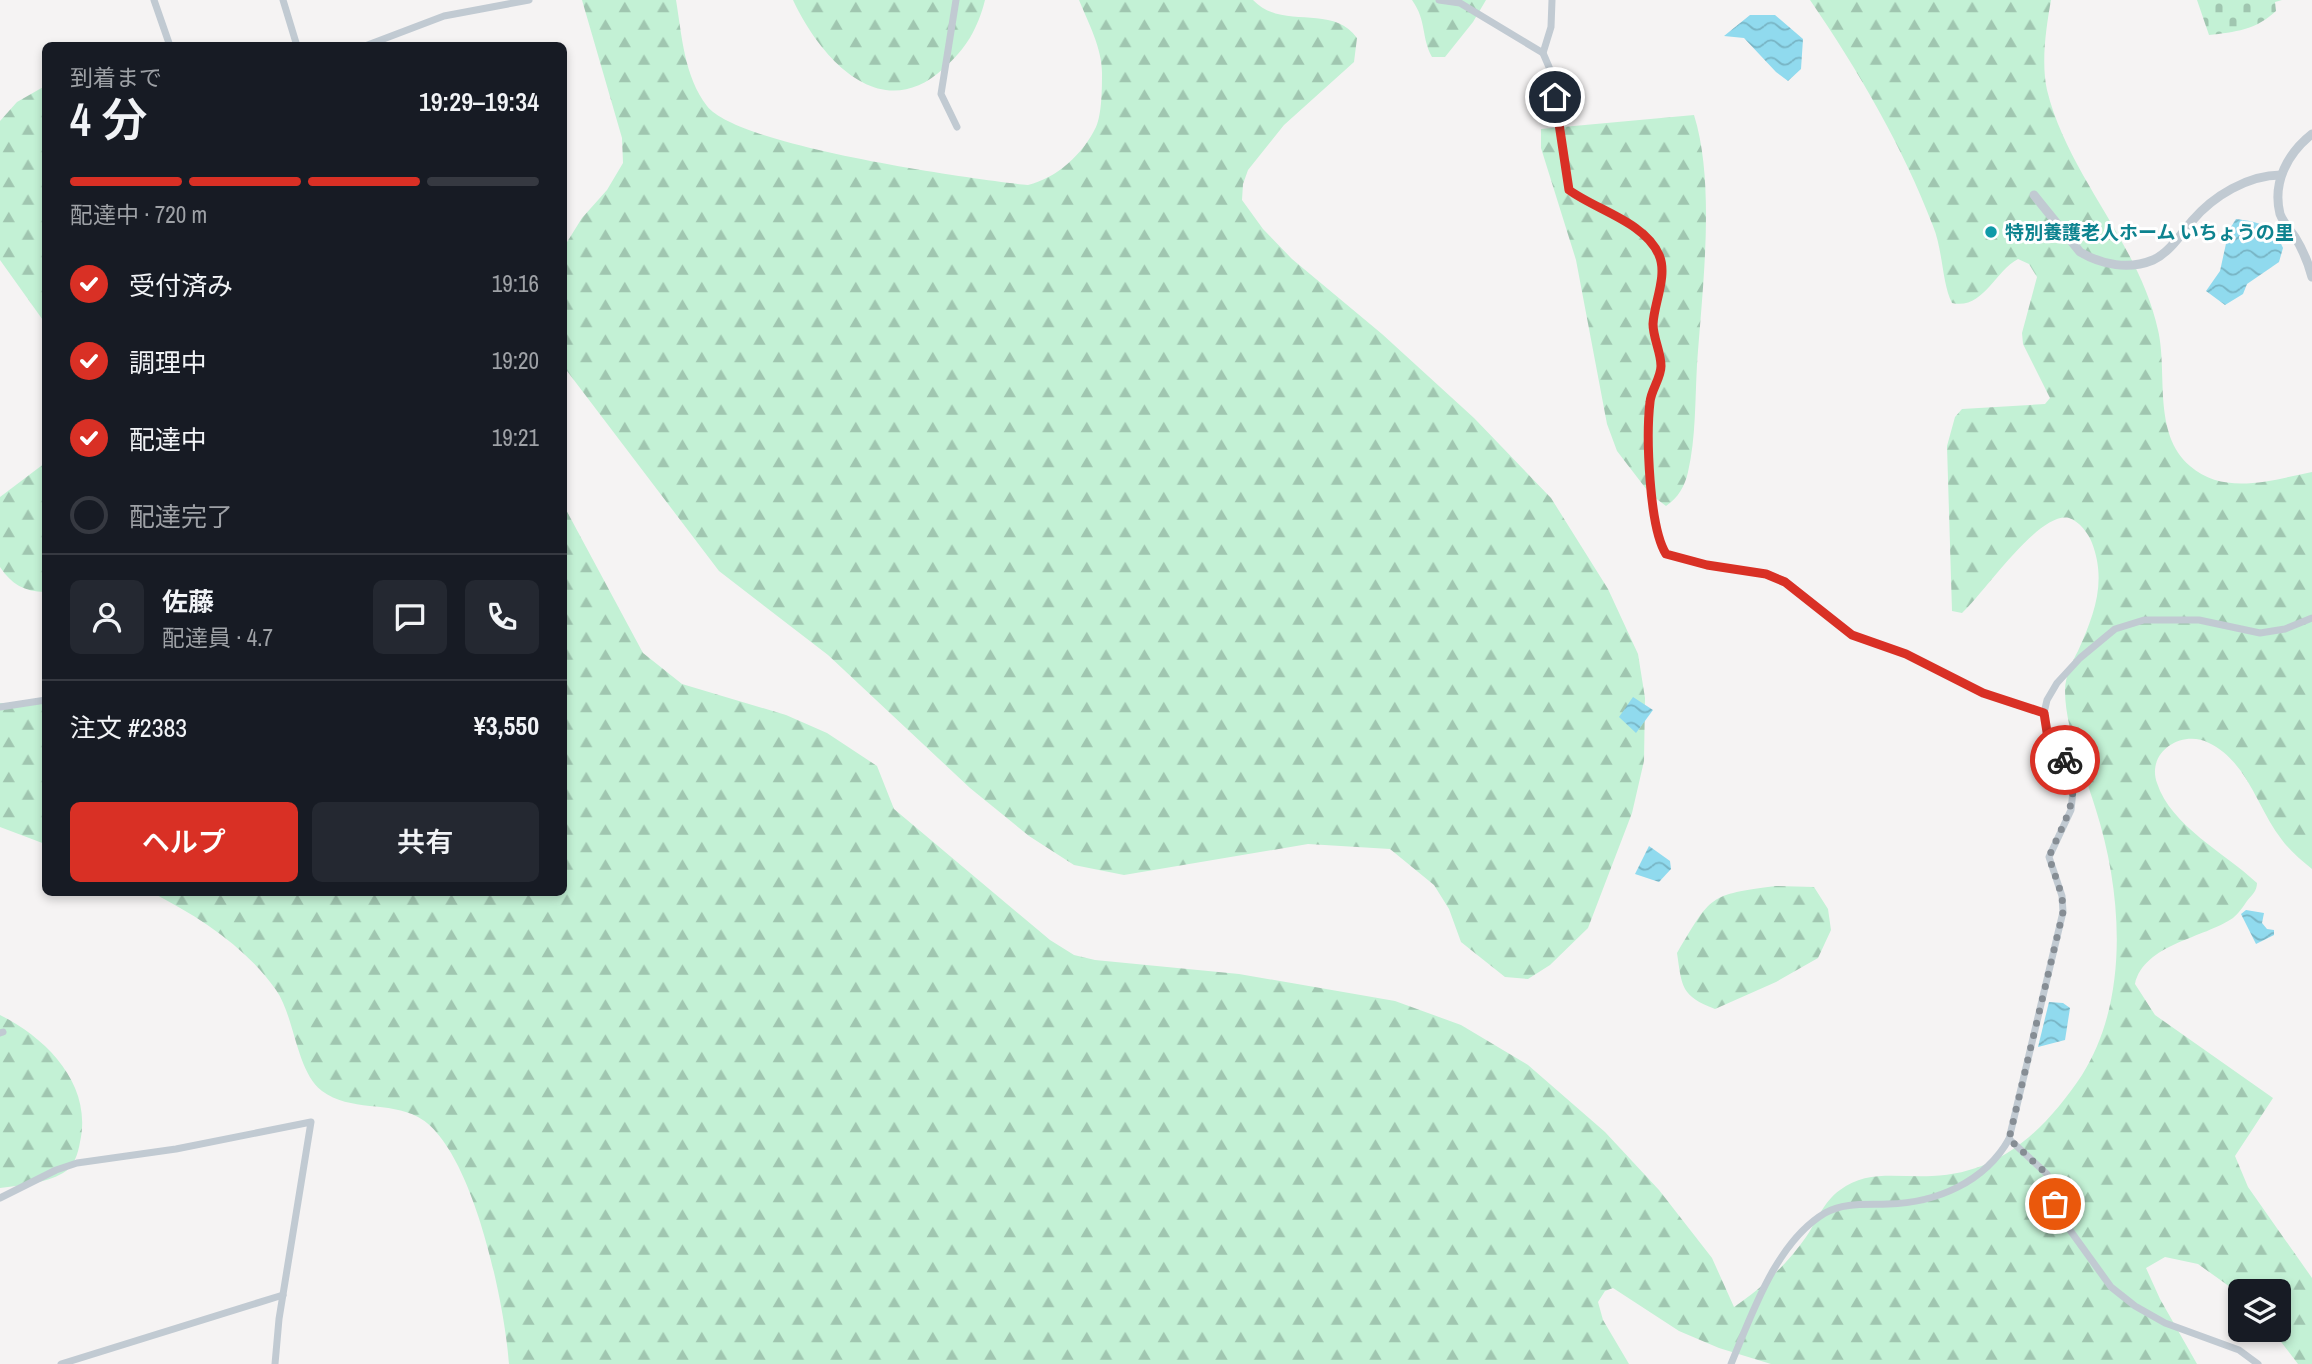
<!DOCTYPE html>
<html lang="ja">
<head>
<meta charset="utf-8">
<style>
	:root { --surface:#171b24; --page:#242831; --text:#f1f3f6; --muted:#9ea1a6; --line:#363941; --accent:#d93025 }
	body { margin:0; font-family:"Archivo Narrow","Noto Sans JP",sans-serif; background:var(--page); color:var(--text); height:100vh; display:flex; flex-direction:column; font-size:26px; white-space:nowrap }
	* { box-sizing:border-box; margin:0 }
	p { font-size:23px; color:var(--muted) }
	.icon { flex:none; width:38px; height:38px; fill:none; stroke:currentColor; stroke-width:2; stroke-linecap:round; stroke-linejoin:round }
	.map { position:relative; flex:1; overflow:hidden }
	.drawer { position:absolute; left:42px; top:42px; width:525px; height:854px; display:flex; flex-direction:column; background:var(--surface); border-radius:10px; box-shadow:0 4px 10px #0003 }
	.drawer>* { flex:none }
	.buttons { position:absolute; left:2228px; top:1279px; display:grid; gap:14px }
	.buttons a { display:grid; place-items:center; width:63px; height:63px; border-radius:10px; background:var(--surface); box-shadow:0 4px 10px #0003; font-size:35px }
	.pin { position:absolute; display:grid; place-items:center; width:60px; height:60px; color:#fff; margin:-30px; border:4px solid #fff; border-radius:50%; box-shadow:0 2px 7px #0007 }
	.courier { position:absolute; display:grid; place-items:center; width:70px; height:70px; margin:-35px; border:5px solid #d93025; border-radius:50%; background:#fff; color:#222; box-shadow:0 2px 9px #0007 }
	.summary em { font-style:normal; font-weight:600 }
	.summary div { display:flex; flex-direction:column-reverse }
	.summary { display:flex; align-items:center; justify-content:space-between; height:119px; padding:0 28px }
	h1 { font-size:46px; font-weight:600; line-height:52px }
	.bar { display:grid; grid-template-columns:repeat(4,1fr); gap:10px 7px; align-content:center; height:84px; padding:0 28px }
	.bar i { height:9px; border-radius:5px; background:var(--line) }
	.bar .selected { background:var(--accent) }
	.bar p { grid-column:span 4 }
	.line { display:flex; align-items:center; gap:18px; padding:0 28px; border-top:2px solid var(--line) }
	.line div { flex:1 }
	.round { display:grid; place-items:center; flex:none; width:74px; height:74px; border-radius:10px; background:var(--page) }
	ol { padding:0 28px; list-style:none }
	li { display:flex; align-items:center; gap:21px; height:77px }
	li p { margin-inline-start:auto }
	li .icon { padding:7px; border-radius:50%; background:var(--accent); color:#fff; stroke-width:4 }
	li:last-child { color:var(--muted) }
	li i { width:38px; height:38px; border:4px solid var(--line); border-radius:50% }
	.cta { display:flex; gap:14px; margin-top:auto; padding:14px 28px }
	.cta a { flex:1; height:80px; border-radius:10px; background:var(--accent); color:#fff; font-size:28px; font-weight:600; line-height:80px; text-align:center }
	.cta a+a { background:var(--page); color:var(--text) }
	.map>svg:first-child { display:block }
</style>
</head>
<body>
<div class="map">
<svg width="2312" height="1364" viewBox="0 0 2312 1364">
	<defs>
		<pattern id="forest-firs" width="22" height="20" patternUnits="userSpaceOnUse" patternTransform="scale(1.75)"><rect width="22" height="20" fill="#c3f1d5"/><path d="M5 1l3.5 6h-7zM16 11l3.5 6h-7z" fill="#a0c6b0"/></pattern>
		<pattern id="cemetery-stones" width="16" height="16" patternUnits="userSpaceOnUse" patternTransform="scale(1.75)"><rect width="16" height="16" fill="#c3f1d5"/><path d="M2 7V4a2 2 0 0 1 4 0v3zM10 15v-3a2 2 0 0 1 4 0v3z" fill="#a0c6b0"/></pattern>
		<pattern id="water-waves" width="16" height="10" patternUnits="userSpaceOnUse" patternTransform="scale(1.75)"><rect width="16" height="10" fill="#90daee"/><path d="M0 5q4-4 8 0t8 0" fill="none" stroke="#78b4c4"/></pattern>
	</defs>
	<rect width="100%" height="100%" fill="#f5f3f3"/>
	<!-- forest -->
	<g fill="url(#forest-firs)">
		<path d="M582 0H676C682 36 684 76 707 106 737 146 970 179 1028 185 1057 178 1083 154 1096 127 1102 114 1102 87 1102 73 1102 48 1088 22 1079 0H1253C1282 31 1332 3 1357 38L1354 62 1284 125 1248 170 1243 184 1242 200 1263 229 1292 259 1382 334 1474 418 1551 498 1608 589 1638 654 1645 698 1644 761 1632 813 1588 928 1550 965 1528 979 1505 977 1461 942 1449 909 1434 885 1390 849 1308 844 1124 875 1074 865 1029 836 970 788 828 655 719 571 564 367V247L582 218 607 190 623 163 622 138Z"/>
		<path d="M793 0H985C978 28 966 49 944 68 881 127 820 58 793 0Z"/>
		<path d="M1412 0H1486L1473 22 1445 57H1432C1421 37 1427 21 1412 0Z"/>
		<path d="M1810 0H2051C2046 28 2041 62 2047 90 2068 176 2139 243 2158 330 2168 373 2152 433 2190 466 2224 496 2272 480 2312 472V869C2301 860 2290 851 2282 840 2257 808 2248 762 2209 743 2182 729 2146 752 2157 783 2171 826 2225 853 2257 883 2257 891 2252 895 2247 901 2243 907 2238 914 2233 918 2204 938 2144 944 2135 984L2155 1015 2273 1098 2235 1156 2248 1187 2312 1278V1364H2298L2272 1330H2278V1292L2240 1294 2198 1264 2165 1257 2146 1268 2160 1299 2197 1364H1771L1719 1348 1679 1331 1613 1288 1605 1291 1598 1302 1603 1320 1629 1364H509C505 1306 473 1146 418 1117 389 1101 350 1112 322 1091 296 1071 295 1017 276 990 245 946 199 917 153 893L564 892V506L643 653 682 684 786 715 827 733 877 766 894 809 1050 940 1074 955 1095 960 1239 974 1395 1001 1461 1025 1528 1065 1605 1132 1659 1190 1712 1258 1734 1307C1761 1289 1787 1264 1806 1237 1817 1221 1823 1202 1840 1190 1867 1169 1900 1178 1932 1176 2000 1174 2046 1129 2082 1075 2130 999 2122 892 2096 810 2085 773 2065 730 2065 690 2065 677 2072 662 2078 651 2094 615 2107 582 2092 543 2089 534 2079 521 2069 518 2039 511 1985 592 1962 613L1952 611 1947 446 1955 417 1962 409 2045 404 2050 398 2023 344 2022 333 2037 277 2029 264 2018 259C1994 272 1983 310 1952 303 1942 284 1943 250 1933 226 1903 147 1858 70 1810 0Z"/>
		<polygon points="45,86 45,323 0,260 0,121 17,102"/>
		<path d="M1694 115C1716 185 1702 291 1697 365 1695 399 1696 438 1688 472 1685 486 1678 498 1666 506L1650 494 1617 451 1607 424 1576 260 1541 148V129Z"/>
		<path d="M45 463V592C25 592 11 584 0 567V497Z"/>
		<polygon points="0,703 45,703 45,844 0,827"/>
		<path d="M1776 886 1814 887 1828 909 1831 930 1818 958 1776 982 1715 1009C1681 996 1682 987 1677 953 1712 895 1708 895 1776 886Z"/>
		<path d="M0 1015C46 1038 93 1084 80 1142 78 1154 74 1167 63 1173 44 1184 21 1185 0 1188Z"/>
	</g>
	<!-- cemetery -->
	<path fill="url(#cemetery-stones)" d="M2197 0H2282L2275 2 2276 11C2256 30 2235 32 2209 35Z"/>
	<!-- water -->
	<g fill="url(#water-waves)">
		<polygon points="1750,15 1775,15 1803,39 1801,69 1788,81 1776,72 1744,38 1724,36"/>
		<path d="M2236 219C2259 222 2274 225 2283 248L2279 262 2247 284 2243 294 2225 305 2206 291 2220 271 2229 230Z"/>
		<polygon points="1633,697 1653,710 1636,733 1619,717"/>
		<polygon points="1649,846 1670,861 1671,869 1659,882 1635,874"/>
		<polygon points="2246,910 2264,913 2262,923 2267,929 2274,930 2274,935 2256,944 2241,914"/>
		<polygon points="2049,1002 2063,1003 2070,1008 2065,1040 2038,1047"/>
	</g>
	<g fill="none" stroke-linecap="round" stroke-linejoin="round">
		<!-- minor -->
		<g stroke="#c1cad2" stroke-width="7">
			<polyline points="154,0 170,46"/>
			<polyline points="283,0 297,46"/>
			<polyline points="956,0 941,94 957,127"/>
			<path d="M1439 0 1460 3 1543 53 1552 74 1569 190C1596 210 1645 222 1659 255 1668 275 1654 303 1654 324 1653 338 1661 352 1661 366 1660 379 1651 390 1650 402 1646 435 1649 527 1666 554L1707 565 1766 574 1785 581 1852 635 1906 654 1983 693 2044 713"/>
			<polyline points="365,46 444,16 529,0"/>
			<polyline points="1543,53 1551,27 1552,0"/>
			<polyline points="0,707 46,700"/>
			<polyline points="0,1033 3,1032"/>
			<polyline points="2009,1139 2047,1174 2055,1204 2067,1226 2111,1287 2135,1306 2165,1323 2239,1350 2258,1364"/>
			<polyline points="0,1198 56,1170 77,1163 176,1149 311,1122 279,1319 275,1364"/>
			<polyline points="61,1364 283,1295"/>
			<path d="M1731 1364C1752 1314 1776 1242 1825 1213 1844 1202 1868 1205 1888 1204 1936 1203 1985 1182 2009 1139L2063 912 2062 896 2049 857 2071 810 2074 781 2047 732 2044 713 2047 700 2057 683 2080 658 2115 629 2144 620H2199L2260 633 2285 629 2312 618"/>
		</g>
		<!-- tertiary -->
		<g stroke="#c1cad2" stroke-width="9">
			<path d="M2312 134C2288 153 2272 182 2280 214 2283 222 2290 230 2295 237 2303 250 2308 262 2312 277"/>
			<path d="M2034 195 2080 252C2102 265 2129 270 2153 260 2169 253 2181 234 2192 221 2213 196 2248 175 2281 175"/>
		</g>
	</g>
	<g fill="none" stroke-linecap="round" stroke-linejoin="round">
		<!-- done -->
		<path stroke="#868d94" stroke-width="7" stroke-dasharray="0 12.6" d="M2055 1204 2047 1174 2009 1139 2063 912 2062 896 2049 857C2062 824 2085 795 2065 760"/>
		<!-- route -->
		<path stroke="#d93025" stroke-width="9" d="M1555 97 1569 190C1596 210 1645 222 1659 255 1668 275 1654 303 1653 324 1653 338 1661 352 1661 366 1661 378 1651 390 1650 402 1646 436 1649 527 1666 554L1707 565 1766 574 1785 582 1852 635 1906 654 1983 693 2044 713 2047 732 2065 760"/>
	</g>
	<!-- markers -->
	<circle fill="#0f9aa8" stroke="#fff" stroke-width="2.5" cx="1991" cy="232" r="7"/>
	<g text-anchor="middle" stroke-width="6" stroke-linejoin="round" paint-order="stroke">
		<!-- culture labels -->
		<g font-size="19" font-weight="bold" fill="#0d838f" stroke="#fff" text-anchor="start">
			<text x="2005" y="239">特別養護老人ホーム いちょうの里</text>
		</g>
	</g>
</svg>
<div class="buttons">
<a><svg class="icon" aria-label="layers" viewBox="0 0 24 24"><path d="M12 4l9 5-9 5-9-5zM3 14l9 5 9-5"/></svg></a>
</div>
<div class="pin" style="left:2055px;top:1204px;background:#ea580c"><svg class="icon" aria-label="bag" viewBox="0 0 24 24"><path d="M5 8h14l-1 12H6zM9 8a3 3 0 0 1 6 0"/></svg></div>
<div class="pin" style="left:1555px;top:97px;background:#1f2937"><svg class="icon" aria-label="home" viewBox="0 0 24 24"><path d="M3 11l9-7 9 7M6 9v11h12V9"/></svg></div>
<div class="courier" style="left:2065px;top:760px"><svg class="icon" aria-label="bike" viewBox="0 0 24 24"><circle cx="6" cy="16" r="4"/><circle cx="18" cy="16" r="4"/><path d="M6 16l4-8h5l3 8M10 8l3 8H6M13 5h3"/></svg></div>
<section class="drawer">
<div class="summary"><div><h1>4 分</h1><p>到着まで</p></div><em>19:29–19:34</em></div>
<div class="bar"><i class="selected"></i><i class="selected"></i><i class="selected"></i><i></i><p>配達中 · 720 m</p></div>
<ol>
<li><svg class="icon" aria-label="check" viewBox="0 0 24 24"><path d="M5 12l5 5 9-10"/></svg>受付済み<p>19:16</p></li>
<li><svg class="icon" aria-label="check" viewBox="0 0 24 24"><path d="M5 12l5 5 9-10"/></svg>調理中<p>19:20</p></li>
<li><svg class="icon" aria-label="check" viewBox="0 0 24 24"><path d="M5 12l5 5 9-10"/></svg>配達中<p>19:21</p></li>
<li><i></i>配達完了</li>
</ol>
<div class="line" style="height:126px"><a class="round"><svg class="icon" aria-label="person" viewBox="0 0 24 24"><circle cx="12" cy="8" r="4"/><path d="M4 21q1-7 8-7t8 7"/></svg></a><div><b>佐藤</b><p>配達員 · 4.7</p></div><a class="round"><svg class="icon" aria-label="chat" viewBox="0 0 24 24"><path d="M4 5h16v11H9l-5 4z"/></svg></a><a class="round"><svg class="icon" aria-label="phone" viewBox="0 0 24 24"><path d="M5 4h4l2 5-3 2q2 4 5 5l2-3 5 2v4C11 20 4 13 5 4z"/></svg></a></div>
<div class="line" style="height:91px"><div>注文 #2383</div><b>¥3,550</b></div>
<div class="cta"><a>ヘルプ</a><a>共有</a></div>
</section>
</div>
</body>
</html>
